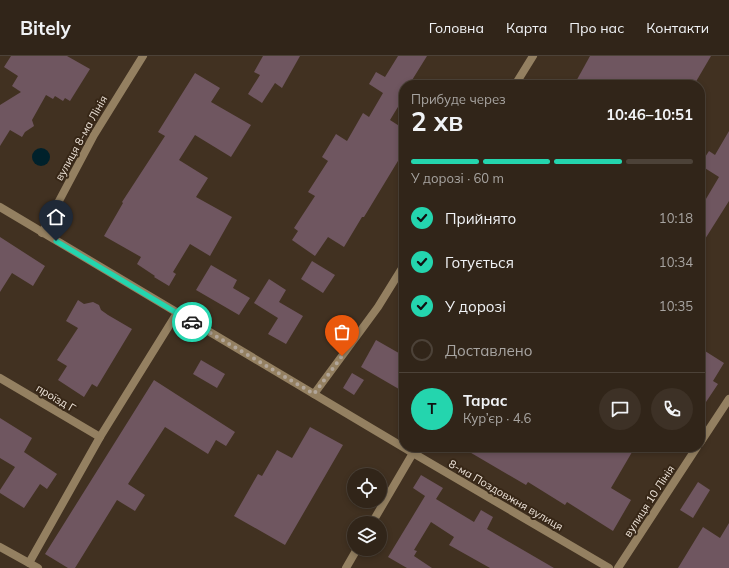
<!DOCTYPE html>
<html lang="uk">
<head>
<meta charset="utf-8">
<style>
	:root { --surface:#312519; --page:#3d3126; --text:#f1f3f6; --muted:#a8a5a2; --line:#4c4238; --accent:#24d5ae }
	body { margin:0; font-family:Mulish,sans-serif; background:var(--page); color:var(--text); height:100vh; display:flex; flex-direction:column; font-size:15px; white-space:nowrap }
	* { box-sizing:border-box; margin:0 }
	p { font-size:13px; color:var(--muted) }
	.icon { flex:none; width:22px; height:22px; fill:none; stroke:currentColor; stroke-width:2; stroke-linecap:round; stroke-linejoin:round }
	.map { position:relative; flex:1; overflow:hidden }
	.drawer { position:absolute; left:399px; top:24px; width:306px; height:372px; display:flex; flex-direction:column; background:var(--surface); border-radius:16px; box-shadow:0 2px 6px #0003,0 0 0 1px var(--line) }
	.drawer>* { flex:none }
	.tools { position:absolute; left:347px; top:412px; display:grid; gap:8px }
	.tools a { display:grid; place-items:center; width:40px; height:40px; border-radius:50%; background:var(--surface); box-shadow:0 2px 6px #0003,0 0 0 1px var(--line); font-size:20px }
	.pin { position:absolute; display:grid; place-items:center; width:34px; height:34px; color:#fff; margin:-41px -17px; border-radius:50% 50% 50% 0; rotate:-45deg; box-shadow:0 0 4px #0007 }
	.pin .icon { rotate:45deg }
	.courier { position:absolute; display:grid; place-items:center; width:40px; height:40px; margin:-20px; border:3px solid #24d5ae; border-radius:50%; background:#fff; color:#222; box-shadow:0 1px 5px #0007 }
	.overview em { font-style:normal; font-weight:700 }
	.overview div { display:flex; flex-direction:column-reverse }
	.overview { display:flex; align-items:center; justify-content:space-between; height:68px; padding:0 12px }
	h1 { font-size:26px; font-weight:700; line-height:30px }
	.bar { display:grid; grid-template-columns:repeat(4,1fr); gap:6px 4px; align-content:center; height:48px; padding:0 12px }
	.bar i { height:5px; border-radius:3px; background:var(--line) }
	.bar .current { background:var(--accent) }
	.bar p { grid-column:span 4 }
	.line { display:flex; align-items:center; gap:10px; padding:0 12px; border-top:1px solid var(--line) }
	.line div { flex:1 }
	.round { display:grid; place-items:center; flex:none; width:42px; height:42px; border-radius:21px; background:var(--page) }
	ol { padding:0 12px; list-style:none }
	li { display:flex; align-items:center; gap:12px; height:44px }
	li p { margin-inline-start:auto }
	li .icon { padding:4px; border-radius:50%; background:var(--accent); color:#111; stroke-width:4 }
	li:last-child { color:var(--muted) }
	li i { width:22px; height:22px; border:2px solid var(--line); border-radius:50% }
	header { display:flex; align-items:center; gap:24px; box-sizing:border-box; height:56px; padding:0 20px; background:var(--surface); border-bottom:1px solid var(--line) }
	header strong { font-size:19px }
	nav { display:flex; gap:22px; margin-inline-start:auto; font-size:14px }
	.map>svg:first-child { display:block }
</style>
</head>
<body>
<header>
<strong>Bitely</strong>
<nav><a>Головна</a><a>Карта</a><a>Про нас</a><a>Контакти</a></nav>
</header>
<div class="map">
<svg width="729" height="512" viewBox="0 0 729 512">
	<rect width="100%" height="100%" fill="#413121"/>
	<!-- water -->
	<circle fill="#00212b" cx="41" cy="101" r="9"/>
	<!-- building -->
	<g fill="#6f5660">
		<polygon points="11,0 67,0 90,13 70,45 65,42 63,45 55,40 53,43 46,39 32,64 34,70 25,76 22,81 10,74 0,90 0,49 21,36 12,30 18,20 4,11"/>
		<polygon points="263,0 300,0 282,32 275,27 262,47 248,38 260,19 254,16"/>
		<polygon points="398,0 427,0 409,29 404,29 404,41 390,64 404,73 404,95 364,161 362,161 344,191 328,181 315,200 292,184 298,175 294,172 315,140 308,136 328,105 322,101 336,78 347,85 363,57 369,61 383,37 369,28 376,16 385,21"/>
		<polygon points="590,0 711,0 694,29 574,29"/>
		<polygon points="195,17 220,32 211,46 251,69 231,101 195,79 179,104 208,122 196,141 232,161 210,200 190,188 173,216 176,218 169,230 154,221 155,220 137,208 141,201 104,180 123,147 122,146 165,80 158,76"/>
		<polygon points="729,75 729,145 700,191 700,153 719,121 700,109 709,95 715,99"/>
		<polygon points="0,181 45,210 33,230 12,217 0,236"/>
		<polygon points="312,205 335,219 323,237 301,223"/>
		<polygon points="211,209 237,224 233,232 250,242 239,259 196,234"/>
		<polygon points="269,223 286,234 279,246 303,260 286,288 268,278 278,262 254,247"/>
		<polygon points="78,244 84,248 93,246 99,249 101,254 108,259 132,273 97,331 92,328 84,341 58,324 67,310 57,304 78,272 66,265"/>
		<polygon points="376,284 404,300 404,336 361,311"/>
		<polygon points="705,295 724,307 713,325 718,328 700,355 700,303"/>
		<polygon points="201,304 225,318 217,332 193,318"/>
		<polygon points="352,317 364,324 354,339 343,332"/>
		<polygon points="154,324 235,376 226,390 216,384 208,398 165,371 128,428 145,439 135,455 117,444 75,512 68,512 45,498"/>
		<polygon points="0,362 32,382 24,396 57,418 47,433 40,428 24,452 0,437 0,434 15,411 0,402"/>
		<polygon points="310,371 343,389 285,489 234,460 258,418 262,420 277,394 292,402"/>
		<polygon points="461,391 635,391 611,432 631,444 613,475 567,446 565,449 528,426 526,429"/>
		<polygon points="421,419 443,432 436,443 474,466 481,454 493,461 487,473 554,512 490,512 449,489 454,481 431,466 414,494 417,495 414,500 432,512 407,512 388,501 425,440 413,432"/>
		<polygon points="698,426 710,434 693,462 680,454"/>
		<polygon points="729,467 729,512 678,512 703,471 720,482"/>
	</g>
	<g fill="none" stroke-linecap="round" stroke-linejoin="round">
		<!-- street -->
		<g stroke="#948061" stroke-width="8">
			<polyline points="515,29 533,0"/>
			<polyline points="0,151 413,397 609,512"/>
			<polyline points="42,177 94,79 143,0"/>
			<polyline points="0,322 100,381"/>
			<polyline points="314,338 378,251 404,209"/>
			<polyline points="700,387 729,343"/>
			<polyline points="372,467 413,397"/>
			<polyline points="0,491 38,512"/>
			<polyline points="29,507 100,381 177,257"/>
			<polyline points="346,512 357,493"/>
			<polyline points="618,512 697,391"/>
		</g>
	</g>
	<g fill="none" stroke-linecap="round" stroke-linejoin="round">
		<!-- done -->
		<polyline stroke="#b1a599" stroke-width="4" stroke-dasharray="0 7.2" points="192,266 314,338 342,300"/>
		<!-- route -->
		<polyline stroke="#24d5ae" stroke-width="5" points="56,185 192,266"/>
	</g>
	<g text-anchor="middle" stroke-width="4" stroke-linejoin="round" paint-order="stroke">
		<!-- street labels -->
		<g font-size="11" fill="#eee4da" stroke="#372717">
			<text transform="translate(81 82) rotate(-61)" y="4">вулиця 8-ма Лінія</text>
			<text transform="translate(56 342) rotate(31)" y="4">проїзд Г</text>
			<text transform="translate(506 439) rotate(30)" y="4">8-ма Поздовжня вулиця</text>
			<text transform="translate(649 445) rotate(-57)" y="4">вулиця 10 Лінія</text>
		</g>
	</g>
</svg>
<div class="tools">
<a><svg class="icon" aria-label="locate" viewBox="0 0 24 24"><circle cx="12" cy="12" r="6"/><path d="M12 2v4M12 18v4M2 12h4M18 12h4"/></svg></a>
<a><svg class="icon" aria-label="layers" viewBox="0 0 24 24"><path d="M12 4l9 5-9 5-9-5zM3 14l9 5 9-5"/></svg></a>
</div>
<div class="pin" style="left:342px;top:300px;background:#ea580c"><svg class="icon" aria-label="bag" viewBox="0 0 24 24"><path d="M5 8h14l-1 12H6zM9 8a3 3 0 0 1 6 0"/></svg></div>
<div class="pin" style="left:56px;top:185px;background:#1f2937"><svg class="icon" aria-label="home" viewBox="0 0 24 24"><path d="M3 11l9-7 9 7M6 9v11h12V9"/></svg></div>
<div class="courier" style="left:192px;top:266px"><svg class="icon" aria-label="car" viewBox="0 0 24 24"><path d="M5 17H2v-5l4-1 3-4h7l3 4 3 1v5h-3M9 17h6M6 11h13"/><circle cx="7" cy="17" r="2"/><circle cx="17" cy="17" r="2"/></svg></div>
<section class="drawer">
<div class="overview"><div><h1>2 хв</h1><p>Прибуде через</p></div><em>10:46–10:51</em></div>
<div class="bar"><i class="current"></i><i class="current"></i><i class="current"></i><i></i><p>У дорозі · 60 m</p></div>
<ol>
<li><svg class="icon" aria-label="check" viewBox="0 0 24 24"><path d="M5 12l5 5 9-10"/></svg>Прийнято<p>10:18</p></li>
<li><svg class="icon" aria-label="check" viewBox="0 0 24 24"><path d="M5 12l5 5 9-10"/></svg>Готується<p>10:34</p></li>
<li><svg class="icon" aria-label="check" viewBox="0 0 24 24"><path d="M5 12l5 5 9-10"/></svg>У дорозі<p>10:35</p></li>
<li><i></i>Доставлено</li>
</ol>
<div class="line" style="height:72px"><b class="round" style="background:var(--accent);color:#111">Т</b><div><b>Тарас</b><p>Кур’єр · 4.6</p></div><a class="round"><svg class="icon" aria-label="chat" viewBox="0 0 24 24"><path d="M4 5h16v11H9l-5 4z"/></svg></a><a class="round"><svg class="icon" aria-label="phone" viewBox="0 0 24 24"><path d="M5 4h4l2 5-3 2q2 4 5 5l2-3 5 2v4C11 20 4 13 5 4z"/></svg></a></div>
</section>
</div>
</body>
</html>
